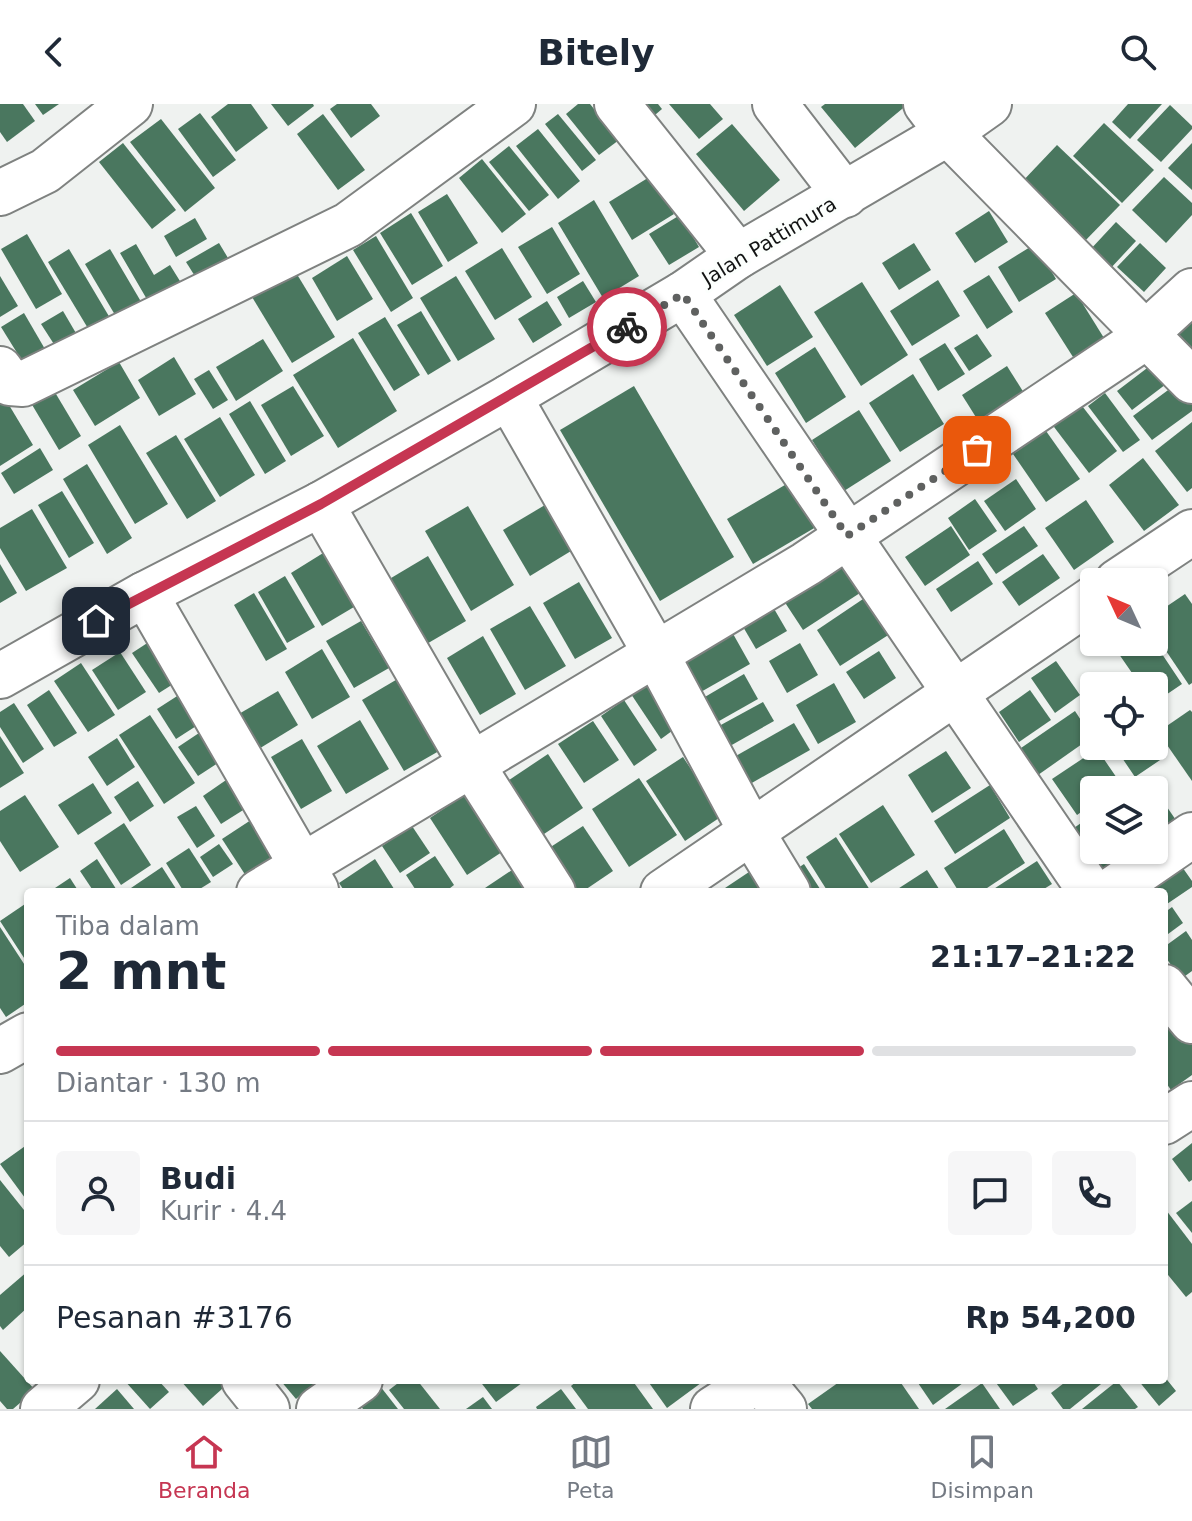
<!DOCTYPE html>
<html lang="id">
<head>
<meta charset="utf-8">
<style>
	:root { --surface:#fff; --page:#f6f6f7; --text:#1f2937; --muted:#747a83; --line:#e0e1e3; --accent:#c63652 }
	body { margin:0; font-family:"DejaVu Sans",sans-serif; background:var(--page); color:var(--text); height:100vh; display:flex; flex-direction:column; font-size:30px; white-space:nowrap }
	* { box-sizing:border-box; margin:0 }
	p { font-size:26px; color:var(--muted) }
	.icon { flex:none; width:44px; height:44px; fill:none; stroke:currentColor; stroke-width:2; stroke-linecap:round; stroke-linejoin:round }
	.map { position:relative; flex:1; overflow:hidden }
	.drawer { position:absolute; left:24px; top:784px; width:1144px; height:496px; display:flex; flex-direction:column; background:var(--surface); border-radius:8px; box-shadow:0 2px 6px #0004 }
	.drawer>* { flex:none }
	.needle { width:52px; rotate:314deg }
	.controls { position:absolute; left:1080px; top:464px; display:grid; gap:16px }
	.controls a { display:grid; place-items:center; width:88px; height:88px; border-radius:8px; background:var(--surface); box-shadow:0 2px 6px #0004; font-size:40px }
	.pin { position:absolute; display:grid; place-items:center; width:68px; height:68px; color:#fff; margin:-34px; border-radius:16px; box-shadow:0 4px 12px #0006 }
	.courier { position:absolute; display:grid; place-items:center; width:80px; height:80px; margin:-40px; border:6px solid #c63652; border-radius:50%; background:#fff; color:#222; box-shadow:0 2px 10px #0007 }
	.head em { font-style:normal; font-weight:700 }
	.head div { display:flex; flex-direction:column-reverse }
	.head { display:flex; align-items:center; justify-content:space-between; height:136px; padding:0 32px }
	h1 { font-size:52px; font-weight:700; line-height:60px }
	.bar { display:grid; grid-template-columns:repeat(4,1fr); gap:12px 8px; align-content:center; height:96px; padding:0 32px }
	.bar i { height:10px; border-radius:6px; background:var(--line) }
	.bar .current { background:var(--accent) }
	.bar p { grid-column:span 4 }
	.line { display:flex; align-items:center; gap:20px; padding:0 32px; border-top:2px solid var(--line) }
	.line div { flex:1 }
	.round { display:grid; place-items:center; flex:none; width:84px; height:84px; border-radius:8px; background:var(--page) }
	header { display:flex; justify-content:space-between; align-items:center; height:104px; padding:0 32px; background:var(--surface); font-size:36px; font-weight:700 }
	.dock { display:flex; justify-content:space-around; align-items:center; height:112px; border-top:2px solid var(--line); background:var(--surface); font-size:22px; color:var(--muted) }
	.dock a { display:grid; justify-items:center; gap:4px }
	.dock .current { color:var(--accent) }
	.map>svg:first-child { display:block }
</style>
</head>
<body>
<header><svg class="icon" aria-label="back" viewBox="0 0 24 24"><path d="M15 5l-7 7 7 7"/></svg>Bitely<svg class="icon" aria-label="search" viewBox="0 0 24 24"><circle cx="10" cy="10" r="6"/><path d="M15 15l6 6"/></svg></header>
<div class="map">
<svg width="1192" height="1305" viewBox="0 0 1192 1305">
	<rect width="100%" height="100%" fill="#eff2f0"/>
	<!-- building -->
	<g fill="#4a775f">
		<polygon points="0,0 23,0 35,17 7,38 0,28"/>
		<polygon points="35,0 59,0 43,11"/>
		<polygon points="228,0 251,0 268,24 236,48 211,13"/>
		<polygon points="271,0 313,0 314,2 288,22"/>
		<polygon points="337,0 371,0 380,12 351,34 330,5"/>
		<polygon points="578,0 590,0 619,36 599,51 566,10"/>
		<polygon points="624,0 658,0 662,5 642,22"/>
		<polygon points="669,0 710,0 723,15 699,35"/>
		<polygon points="825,0 908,0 855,44 821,3"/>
		<polygon points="1128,0 1162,0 1130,35 1112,18"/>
		<polygon points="1170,1 1192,22 1192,25 1161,58 1137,36"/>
		<polygon points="200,9 236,56 213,73 178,25"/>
		<polygon points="323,10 365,66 338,86 297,30"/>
		<polygon points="558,10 596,56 582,67 545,20"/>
		<polygon points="161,15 215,84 185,108 130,38"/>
		<polygon points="1104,19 1154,66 1122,99 1073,52"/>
		<polygon points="732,20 780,76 744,107 696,50"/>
		<polygon points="538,25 580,77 558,95 516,42"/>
		<polygon points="123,39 176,106 152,125 99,58"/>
		<polygon points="1192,39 1192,86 1168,64"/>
		<polygon points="1057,41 1120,101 1082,140 1019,81"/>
		<polygon points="509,42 549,91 529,107 489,58"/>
		<polygon points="482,55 526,110 502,129 459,74"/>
		<polygon points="651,72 674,110 632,136 609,98"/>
		<polygon points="1164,73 1192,99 1192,111 1166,139 1132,106"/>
		<polygon points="447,90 478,139 448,158 418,108"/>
		<polygon points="594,96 639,172 603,194 558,119"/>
		<polygon points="989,107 1008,138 975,159 955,129"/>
		<polygon points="411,109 443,162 412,181 380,129"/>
		<polygon points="680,111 699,143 669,161 649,130"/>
		<polygon points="195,114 207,135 176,153 164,132"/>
		<polygon points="1116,118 1136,137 1109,166 1089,147"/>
		<polygon points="552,123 580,170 547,190 518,143"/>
		<polygon points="27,130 62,190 36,205 1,145"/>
		<polygon points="376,132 413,194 391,208 353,146"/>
		<polygon points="219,139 237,169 205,188 186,158"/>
		<polygon points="914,139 931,166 899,186 882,159"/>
		<polygon points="1140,139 1166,164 1144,188 1117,163"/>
		<polygon points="136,140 154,171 170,161 188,190 152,204 120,149"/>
		<polygon points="1035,140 1056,175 1019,198 998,163"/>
		<polygon points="502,144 532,193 495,216 465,167"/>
		<polygon points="69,145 110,214 89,226 48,158"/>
		<polygon points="110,145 143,201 118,216 85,160"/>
		<polygon points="347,152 373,195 337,217 312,174"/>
		<polygon points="295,167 335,233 292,259 252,193"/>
		<polygon points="989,171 1013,208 987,225 963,187"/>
		<polygon points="0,172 18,202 0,213"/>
		<polygon points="456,172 495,235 458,257 420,194"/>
		<polygon points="938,176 960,212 912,242 890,207"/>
		<polygon points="583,177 596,198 569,214 557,193"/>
		<polygon points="862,178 908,251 861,282 814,208"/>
		<polygon points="780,181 813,233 767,262 734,211"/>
		<polygon points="1076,189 1104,234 1073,253 1045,209"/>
		<polygon points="547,197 562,221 533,239 518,215"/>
		<polygon points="63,207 80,236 59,248 41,220"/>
		<polygon points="421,207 451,257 428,271 397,221"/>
		<polygon points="24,209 49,252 27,265 1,223"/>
		<polygon points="1192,211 1192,248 1174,230"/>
		<polygon points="385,213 420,271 394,287 358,229"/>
		<polygon points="977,230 992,252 969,267 954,244"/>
		<polygon points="353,234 397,307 338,344 293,271"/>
		<polygon points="263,235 283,267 236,297 216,263"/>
		<polygon points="945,239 965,270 938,287 919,255"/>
		<polygon points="815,243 846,293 806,319 775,269"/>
		<polygon points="174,253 196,290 159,312 138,276"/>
		<polygon points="1159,255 1174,274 1132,306 1117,287"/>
		<polygon points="119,258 140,294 95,322 73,286"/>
		<polygon points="1007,262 1024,289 979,318 962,291"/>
		<polygon points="209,266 228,296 213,305 194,275"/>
		<polygon points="913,270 944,320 900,348 869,299"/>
		<polygon points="1179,278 1192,296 1192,307 1152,336 1133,312"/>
		<polygon points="293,282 324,332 291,352 261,301"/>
		<polygon points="634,282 734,453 660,497 560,326"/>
		<polygon points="53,285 81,332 59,346 31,299"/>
		<polygon points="0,286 33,341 0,362"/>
		<polygon points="1105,289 1140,336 1123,348 1088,302"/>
		<polygon points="250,297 286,357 265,370 229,310"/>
		<polygon points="1079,298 1117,347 1089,369 1051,319"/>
		<polygon points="859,306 891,357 844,387 812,336"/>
		<polygon points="220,313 255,371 220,393 184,335"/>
		<polygon points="1192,318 1192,384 1187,388 1155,347"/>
		<polygon points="120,321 168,400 135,420 88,341"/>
		<polygon points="1046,327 1080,375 1046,398 1013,350"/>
		<polygon points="176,331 216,397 187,415 146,349"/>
		<polygon points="40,344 53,366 14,390 1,369"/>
		<polygon points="1143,354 1179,401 1144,427 1109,381"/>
		<polygon points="87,360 132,434 107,450 63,375"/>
		<polygon points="1016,375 1036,405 1005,427 984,397"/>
		<polygon points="790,378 816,423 753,460 727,415"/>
		<polygon points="62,387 94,439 69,454 38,401"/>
		<polygon points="975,395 997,427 969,446 948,414"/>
		<polygon points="1086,396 1114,438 1074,466 1045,424"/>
		<polygon points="545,401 571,447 530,472 503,426"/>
		<polygon points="468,402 514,481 471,507 425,427"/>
		<polygon points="32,405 67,464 26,487 0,444 0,424"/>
		<polygon points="951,422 970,451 925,482 905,453"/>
		<polygon points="1024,422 1038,442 996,470 982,450"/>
		<polygon points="328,446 359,500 322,522 291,469"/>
		<polygon points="1043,450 1060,474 1019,502 1002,478"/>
		<polygon points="428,452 466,517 418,545 381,480"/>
		<polygon points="843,455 863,487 803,526 782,494"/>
		<polygon points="978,457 993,480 951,508 936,485"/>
		<polygon points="0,460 17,489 0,499"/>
		<polygon points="285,472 315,523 287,539 258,488"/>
		<polygon points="579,478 612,534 575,555 543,499"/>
		<polygon points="254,489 287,545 266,557 234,501"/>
		<polygon points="1185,490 1192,500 1192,579 1189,581 1154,529 1154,511"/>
		<polygon points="869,491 893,528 840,562 817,526"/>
		<polygon points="530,502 566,562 525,586 490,525"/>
		<polygon points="773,503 787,527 756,545 742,521"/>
		<polygon points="361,517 389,564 354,584 326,537"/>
		<polygon points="732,528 750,560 692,593 674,561"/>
		<polygon points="483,532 516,590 480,611 447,554"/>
		<polygon points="155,534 181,575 159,589 132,549"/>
		<polygon points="1115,538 1154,538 1182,580 1154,599 1154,582 1141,582 1112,540"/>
		<polygon points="800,539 818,571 787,589 769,557"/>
		<polygon points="322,545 350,593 312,615 285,568"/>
		<polygon points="879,547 896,574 864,595 846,568"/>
		<polygon points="120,548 146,588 118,606 92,566"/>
		<polygon points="1056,557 1080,591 1055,609 1031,574"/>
		<polygon points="81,559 115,611 88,628 54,577"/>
		<polygon points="411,567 453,639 404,667 362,596"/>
		<polygon points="744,570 758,595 712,621 698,597"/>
		<polygon points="658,572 687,616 661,635 631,590"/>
		<polygon points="834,579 856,618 818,640 796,601"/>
		<polygon points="49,586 77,629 54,643 27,601"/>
		<polygon points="1030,586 1051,616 1019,638 999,608"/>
		<polygon points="185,587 204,617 176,635 157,605"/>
		<polygon points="278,587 298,621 257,646 237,611"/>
		<polygon points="624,596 657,646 634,662 601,612"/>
		<polygon points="763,598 774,617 730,642 719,622"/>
		<polygon points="14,599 44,645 23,659 0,623 0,608"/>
		<polygon points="1190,606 1192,608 1192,677 1158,628"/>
		<polygon points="1075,607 1092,633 1038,671 1021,644"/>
		<polygon points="150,611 195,679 164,700 119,631"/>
		<polygon points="360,616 389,665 346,690 317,642"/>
		<polygon points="593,617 619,656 584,679 558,640"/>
		<polygon points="794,619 810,646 750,680 734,653"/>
		<polygon points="202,627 221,657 198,672 178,643"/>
		<polygon points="0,632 24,669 0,684"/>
		<polygon points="117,634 135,663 107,682 88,653"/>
		<polygon points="302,635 332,687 301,705 271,653"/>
		<polygon points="1154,635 1166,652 1135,673 1114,642 1154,642"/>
		<polygon points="1097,645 1121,680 1113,686 1094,686 1094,699 1077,711 1052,675"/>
		<polygon points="946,647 971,684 932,709 908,671"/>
		<polygon points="548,650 583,704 538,734 503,680"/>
		<polygon points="683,653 722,712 685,737 646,677"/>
		<polygon points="229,674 248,703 221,720 203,692"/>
		<polygon points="639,674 677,731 629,763 592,705"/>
		<polygon points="1147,674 1180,722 1154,740 1154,686 1129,686"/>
		<polygon points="138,677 154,702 130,718 114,693"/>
		<polygon points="93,679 112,709 78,731 58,701"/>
		<polygon points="990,681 1010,714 955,750 934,717"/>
		<polygon points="467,689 505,746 467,771 430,714"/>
		<polygon points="25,691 59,743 20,768 0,737 0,707"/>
		<polygon points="883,701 915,751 871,779 839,730"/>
		<polygon points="196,702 215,732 197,744 177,713"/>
		<polygon points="1094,710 1094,746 1146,746 1104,774 1071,726"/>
		<polygon points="251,716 275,753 246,772 222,735"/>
		<polygon points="124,719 151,761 121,781 94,739"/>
		<polygon points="412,722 430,749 400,769 382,742"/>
		<polygon points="583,722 613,767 582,788 574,788 546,746"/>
		<polygon points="1004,725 1025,759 981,788 959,788 944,764"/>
		<polygon points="836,733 870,786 866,788 828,788 806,753"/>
		<polygon points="219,740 233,760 213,773 200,753"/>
		<polygon points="189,744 211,778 195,788 184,788 166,759"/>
		<polygon points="1173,750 1192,777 1192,783 1164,802 1164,788 1120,788"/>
		<polygon points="435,752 454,781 445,788 417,788 406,771"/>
		<polygon points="97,755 118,788 94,788 80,767"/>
		<polygon points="375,755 396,788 345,788 339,779"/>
		<polygon points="1037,757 1052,780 1039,788 989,788"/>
		<polygon points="804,760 822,788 797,788 786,772"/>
		<polygon points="162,763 178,788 133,788 131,784"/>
		<polygon points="515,764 531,788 479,788"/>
		<polygon points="927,766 941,788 893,788"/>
		<polygon points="749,768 762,788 719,788"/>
		<polygon points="70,774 79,788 49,788"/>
		<polygon points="28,798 28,860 0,817"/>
		<polygon points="1172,803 1183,819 1164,833 1164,809"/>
		<polygon points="0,823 28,866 28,898 6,913 0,904"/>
		<polygon points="1186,827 1192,836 1192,867 1181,875 1164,851 1164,843"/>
		<polygon points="1164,899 1192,938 1192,971 1171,986 1164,976"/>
		<polygon points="1192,1039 1192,1076 1189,1078 1172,1055"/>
		<polygon points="28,1040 28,1098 0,1060"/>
		<polygon points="0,1076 28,1111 28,1137 9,1153 0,1142"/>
		<polygon points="1192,1097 1192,1129 1176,1109"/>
		<polygon points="1166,1106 1192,1140 1192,1188 1186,1193 1164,1166"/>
		<polygon points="28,1167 28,1203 3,1226 0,1222 0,1191"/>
		<polygon points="0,1247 35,1286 13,1305 7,1305 0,1297"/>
		<polygon points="1164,1272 1176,1287 1159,1302 1138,1276 1164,1276"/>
		<polygon points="124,1276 158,1276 169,1288 150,1305"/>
		<polygon points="180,1276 232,1276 203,1302"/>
		<polygon points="280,1276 319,1276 296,1295"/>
		<polygon points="402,1276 417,1276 440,1305 404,1305 389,1286"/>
		<polygon points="479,1276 526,1276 496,1298"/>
		<polygon points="578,1276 632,1276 653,1305 588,1305 571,1282"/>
		<polygon points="647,1276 705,1276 667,1304"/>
		<polygon points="842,1276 899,1276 919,1305 812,1305 808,1300"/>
		<polygon points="916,1276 961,1276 963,1279 933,1301"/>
		<polygon points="994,1276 1032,1276 1038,1285 1013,1302"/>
		<polygon points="1068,1276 1106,1276 1070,1305 1063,1305 1051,1289"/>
		<polygon points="1117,1277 1138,1303 1135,1305 1082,1305"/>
		<polygon points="982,1279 1000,1305 945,1305"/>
		<polygon points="380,1282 398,1305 363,1305 358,1299"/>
		<polygon points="117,1285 134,1305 95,1305"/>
		<polygon points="561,1285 576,1305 537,1305 536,1303"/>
		<polygon points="483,1293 492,1305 466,1305"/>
	</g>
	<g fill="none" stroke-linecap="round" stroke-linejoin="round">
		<defs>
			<g id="minor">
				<polyline points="617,0 738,152"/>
				<polyline points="775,0 845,91"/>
				<polyline points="926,0 948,29 1192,277"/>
				<polyline points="0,89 45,67 130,0"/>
				<polyline points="683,190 1091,788"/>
				<polyline points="0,265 10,279 23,280 348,121 513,0"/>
				<polyline points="509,293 656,550 751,727 788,788"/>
				<polyline points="321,400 472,661 553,788"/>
				<polyline points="1117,478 1192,428"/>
				<polyline points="145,490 316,786"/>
				<polyline points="0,572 145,490 321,400 509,293 683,190 738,152 948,29 989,0"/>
				<polyline points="259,788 806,460 1132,242 1192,187"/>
				<polyline points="663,788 1094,494"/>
				<polyline points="1109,788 1192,731"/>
				<polyline points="1164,883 1192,917"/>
				<polyline points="0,947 28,931"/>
				<polyline points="1164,1018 1192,1000"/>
				<polyline points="244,1276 267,1305"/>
				<polyline points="760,1276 784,1305"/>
				<polyline points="43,1305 77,1276"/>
				<polyline points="319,1305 360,1276"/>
				<polyline points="713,1305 758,1276"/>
			</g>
		</defs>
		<!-- minor casing -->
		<use href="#minor" stroke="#7f8280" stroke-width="48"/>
		<!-- minor -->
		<use href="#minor" stroke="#fff" stroke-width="44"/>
	</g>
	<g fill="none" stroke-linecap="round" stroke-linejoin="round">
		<!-- done -->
		<polyline stroke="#5f6160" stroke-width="8" stroke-dasharray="0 14.4" points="627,223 683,190 847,432 977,346"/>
		<!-- route -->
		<polyline stroke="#c63652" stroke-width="10" points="96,517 321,400 627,223"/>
	</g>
	<g text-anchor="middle" stroke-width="6" stroke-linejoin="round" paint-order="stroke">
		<!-- street labels -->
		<g font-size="20" fill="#121313" stroke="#fcfffd">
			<text transform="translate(769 137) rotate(-31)" y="7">Jalan Pattimura</text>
		</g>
	</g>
</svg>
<div class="controls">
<a><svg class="needle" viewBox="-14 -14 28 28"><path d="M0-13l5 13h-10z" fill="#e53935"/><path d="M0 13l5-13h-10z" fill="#747a83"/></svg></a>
<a><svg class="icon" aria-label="locate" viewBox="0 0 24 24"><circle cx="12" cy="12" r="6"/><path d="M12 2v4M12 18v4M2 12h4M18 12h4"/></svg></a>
<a><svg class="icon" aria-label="layers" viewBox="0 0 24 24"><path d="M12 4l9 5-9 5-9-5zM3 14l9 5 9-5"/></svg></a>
</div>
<div class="pin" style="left:977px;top:346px;background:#ea580c"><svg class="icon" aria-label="bag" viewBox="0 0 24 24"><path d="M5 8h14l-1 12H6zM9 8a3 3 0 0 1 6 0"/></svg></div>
<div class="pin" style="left:96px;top:517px;background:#1f2937"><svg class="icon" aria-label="home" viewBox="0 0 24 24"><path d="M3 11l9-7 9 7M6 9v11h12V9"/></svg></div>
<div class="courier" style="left:627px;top:223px"><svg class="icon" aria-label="bike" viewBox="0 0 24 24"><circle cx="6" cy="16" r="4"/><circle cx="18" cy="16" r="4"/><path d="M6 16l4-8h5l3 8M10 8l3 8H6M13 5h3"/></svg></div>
<section class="drawer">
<div class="head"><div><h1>2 mnt</h1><p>Tiba dalam</p></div><em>21:17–21:22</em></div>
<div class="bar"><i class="current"></i><i class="current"></i><i class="current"></i><i></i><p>Diantar · 130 m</p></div>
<div class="line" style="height:144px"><a class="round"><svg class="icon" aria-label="person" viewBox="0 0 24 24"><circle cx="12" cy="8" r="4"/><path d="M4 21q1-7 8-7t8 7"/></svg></a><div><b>Budi</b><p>Kurir · 4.4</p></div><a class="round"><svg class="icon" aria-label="chat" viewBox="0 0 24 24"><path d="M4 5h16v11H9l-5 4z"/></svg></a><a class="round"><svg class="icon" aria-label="phone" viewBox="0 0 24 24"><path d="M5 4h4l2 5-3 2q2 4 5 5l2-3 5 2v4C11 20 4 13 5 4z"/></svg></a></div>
<div class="line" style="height:104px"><div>Pesanan #3176</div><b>Rp 54,200</b></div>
</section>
</div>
<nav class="dock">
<a class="current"><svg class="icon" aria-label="home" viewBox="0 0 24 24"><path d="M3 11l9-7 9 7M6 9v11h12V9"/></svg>Beranda</a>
<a><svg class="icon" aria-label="map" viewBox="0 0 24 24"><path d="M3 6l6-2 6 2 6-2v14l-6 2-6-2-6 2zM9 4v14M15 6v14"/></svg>Peta</a>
<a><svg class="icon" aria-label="saved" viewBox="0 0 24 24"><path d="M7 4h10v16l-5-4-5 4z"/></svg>Disimpan</a>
</nav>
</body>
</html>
